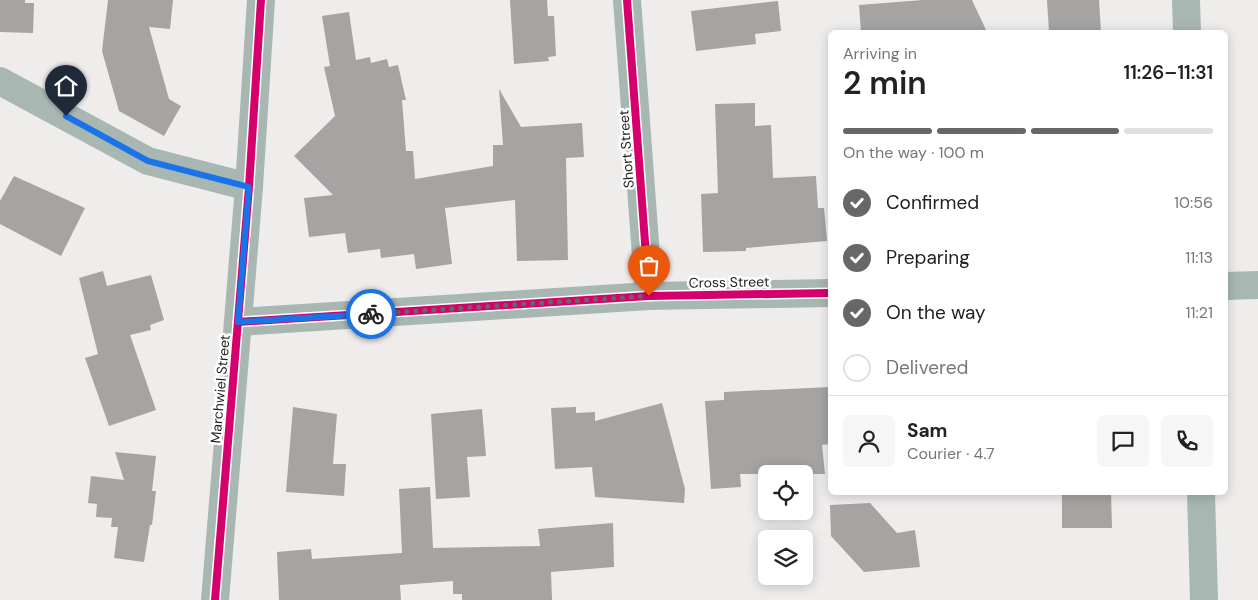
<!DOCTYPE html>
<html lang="en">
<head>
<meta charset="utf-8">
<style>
	:root { --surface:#fff; --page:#f6f6f6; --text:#222; --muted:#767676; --line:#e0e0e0; --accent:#686766 }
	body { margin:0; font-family:"DM Sans",sans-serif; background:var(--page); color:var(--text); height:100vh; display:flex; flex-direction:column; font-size:19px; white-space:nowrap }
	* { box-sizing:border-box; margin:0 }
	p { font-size:16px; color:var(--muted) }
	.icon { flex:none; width:28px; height:28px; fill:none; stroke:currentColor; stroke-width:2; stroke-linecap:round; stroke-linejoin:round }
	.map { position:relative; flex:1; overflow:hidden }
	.panel { position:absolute; left:828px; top:30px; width:400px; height:465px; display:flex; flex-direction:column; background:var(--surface); border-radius:8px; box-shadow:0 2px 12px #0003 }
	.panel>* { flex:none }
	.buttons { position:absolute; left:758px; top:465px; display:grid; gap:10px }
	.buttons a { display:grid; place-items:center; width:55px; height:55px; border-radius:8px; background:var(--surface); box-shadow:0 2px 12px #0003; font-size:25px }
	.pin { position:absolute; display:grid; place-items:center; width:42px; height:42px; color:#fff; margin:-51px -21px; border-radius:50% 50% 50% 0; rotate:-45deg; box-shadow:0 0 5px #0007 }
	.pin .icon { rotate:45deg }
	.courier { position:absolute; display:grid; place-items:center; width:50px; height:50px; margin:-25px; border:4px solid #1a73e8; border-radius:50%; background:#fff; color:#222; box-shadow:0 1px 6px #0007 }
	.summary em { font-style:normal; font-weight:600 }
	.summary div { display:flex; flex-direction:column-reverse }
	.summary { display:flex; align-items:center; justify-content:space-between; height:85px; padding:0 15px }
	h1 { font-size:32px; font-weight:600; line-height:38px }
	.bar { display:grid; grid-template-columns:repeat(4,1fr); gap:8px 5px; align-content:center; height:60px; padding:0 15px }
	.bar i { height:6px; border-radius:4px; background:var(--line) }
	.bar .active { background:var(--accent) }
	.bar p { grid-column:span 4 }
	.line { display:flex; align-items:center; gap:12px; padding:0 15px; border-top:1px solid var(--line) }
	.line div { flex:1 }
	.round { display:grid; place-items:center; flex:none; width:52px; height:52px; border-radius:8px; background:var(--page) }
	ol { padding:0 15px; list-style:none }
	li { display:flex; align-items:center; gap:15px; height:55px }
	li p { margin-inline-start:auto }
	li .icon { padding:5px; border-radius:50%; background:var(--accent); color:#fff; stroke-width:4 }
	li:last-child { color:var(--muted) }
	li i { width:28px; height:28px; border:2px solid var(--line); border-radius:50% }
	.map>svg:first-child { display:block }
</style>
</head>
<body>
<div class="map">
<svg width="1258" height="600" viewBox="0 0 1258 600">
	<rect width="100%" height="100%" fill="#efedec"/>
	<!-- building -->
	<g fill="#a5a4a3">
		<polygon points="0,0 25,0 25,3 34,3 33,33 0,32"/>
		<polygon points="108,0 173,0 170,29 149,27 169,99 181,106 164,136 119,111 102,51"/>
		<polygon points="510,0 547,0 548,16 554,16 556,56 548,57 549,61 514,64"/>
		<polygon points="923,0 972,0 987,32 861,32 859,5"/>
		<polygon points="1047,0 1099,0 1101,32 1049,32"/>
		<polygon points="778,1 781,31 755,34 756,44 696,51 691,11"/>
		<polygon points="349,12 356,60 370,57 371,63 387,59 389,67 398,65 406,100 402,100 406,151 413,151 415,179 493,166 493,145 503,145 499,89 521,127 582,123 584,157 566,158 568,260 517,261 515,200 445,208 452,264 416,269 414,254 381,258 380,249 348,253 345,233 309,237 304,198 333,195 294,156 335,116 324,67 330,66 322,16"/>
		<polygon points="755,103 755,126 771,125 773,178 816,176 818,208 824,208 827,241 746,248 746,251 703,252 701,194 718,193 715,104"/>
		<polygon points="14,176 85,208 61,256 0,224 0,201"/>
		<polygon points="103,271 107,286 151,275 164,320 150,325 151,330 130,335 156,410 109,426 85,358 98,354 79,278"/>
		<polygon points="830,387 830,444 822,445 825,474 740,474 741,487 711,489 705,401 724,400 724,392"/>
		<polygon points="662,403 685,489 684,503 595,497 592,467 555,469 551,408 576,407 576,413 595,412 595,421"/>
		<polygon points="293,407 337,414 333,464 346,464 344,496 286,492"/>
		<polygon points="482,409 486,456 467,457 470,497 436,499 431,414"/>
		<polygon points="115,452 156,456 152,491 156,491 152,525 150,525 144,562 114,558 118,527 111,527 112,518 96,517 97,504 88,503 91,476 124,480"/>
		<polygon points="430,487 433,548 540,546 538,529 613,523 614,567 551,572 552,600 462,600 462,594 453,594 453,581 400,585 401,600 279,600 277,552 311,549 312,559 402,553 399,489"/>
		<polygon points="1062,492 1111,492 1112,528 1062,528"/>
		<polygon points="870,503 897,533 915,530 920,567 864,572 831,536 830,505"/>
	</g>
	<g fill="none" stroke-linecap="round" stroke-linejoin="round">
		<!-- minor -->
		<g stroke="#a9b7b3" stroke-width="28">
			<polyline points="627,0 649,296"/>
			<polyline points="1186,0 1187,32"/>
			<polyline points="0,81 148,161 249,187"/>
			<polyline points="1225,286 1258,285"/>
			<polyline points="238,322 649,296 830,293"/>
			<polyline points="1201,492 1204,600"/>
			<polyline points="215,600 249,187 261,0"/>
		</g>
		<defs>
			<g id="cycleway">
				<polyline points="627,0 649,296"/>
				<polyline points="238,322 649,296 830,293"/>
				<polyline points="215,600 249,187 261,0"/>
			</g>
		</defs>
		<!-- cycleway casing -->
		<use href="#cycleway" stroke="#fff" stroke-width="11"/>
		<!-- cycleway -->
		<use href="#cycleway" stroke="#d6006c" stroke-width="8"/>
	</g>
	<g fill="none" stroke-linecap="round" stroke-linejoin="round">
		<!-- done -->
		<polyline stroke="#686766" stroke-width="5" stroke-dasharray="0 9" points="371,314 649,296"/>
		<!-- route -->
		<polyline stroke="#1a73e8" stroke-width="6" points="66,116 148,161 249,187 238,322 371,314"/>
	</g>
	<g text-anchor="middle" stroke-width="5" stroke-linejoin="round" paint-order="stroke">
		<!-- street labels -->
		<g font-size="14" fill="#201f1e" stroke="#fff">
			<text transform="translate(626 149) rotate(-94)" y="5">Short Street</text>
			<text transform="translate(729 282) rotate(-1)" y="5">Cross Street</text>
			<text transform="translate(220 389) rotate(-85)" y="5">Marchwiel Street</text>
		</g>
	</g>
</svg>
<div class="buttons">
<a><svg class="icon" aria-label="locate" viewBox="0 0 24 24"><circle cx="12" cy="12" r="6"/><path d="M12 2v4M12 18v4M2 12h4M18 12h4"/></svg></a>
<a><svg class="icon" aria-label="layers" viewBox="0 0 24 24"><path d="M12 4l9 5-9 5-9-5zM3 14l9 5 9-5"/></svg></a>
</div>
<div class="pin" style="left:649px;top:296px;background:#ea580c"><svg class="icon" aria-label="bag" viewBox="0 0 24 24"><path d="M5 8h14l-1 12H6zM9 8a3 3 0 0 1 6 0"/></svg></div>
<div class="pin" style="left:66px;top:116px;background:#1f2937"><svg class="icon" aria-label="home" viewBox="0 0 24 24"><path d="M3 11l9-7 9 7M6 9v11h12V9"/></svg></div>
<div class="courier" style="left:371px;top:314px"><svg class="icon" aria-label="bike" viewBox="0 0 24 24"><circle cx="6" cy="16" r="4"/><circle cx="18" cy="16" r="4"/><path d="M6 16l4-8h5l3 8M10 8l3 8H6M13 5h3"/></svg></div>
<section class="panel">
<div class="summary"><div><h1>2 min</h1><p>Arriving in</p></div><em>11:26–11:31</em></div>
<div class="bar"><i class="active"></i><i class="active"></i><i class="active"></i><i></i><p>On the way · 100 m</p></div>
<ol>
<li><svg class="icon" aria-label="check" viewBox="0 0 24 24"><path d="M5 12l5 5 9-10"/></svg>Confirmed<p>10:56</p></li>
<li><svg class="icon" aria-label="check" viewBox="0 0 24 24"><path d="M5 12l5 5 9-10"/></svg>Preparing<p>11:13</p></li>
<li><svg class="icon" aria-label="check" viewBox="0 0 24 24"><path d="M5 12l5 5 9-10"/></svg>On the way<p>11:21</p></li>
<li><i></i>Delivered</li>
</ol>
<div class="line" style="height:90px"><a class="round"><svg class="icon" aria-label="person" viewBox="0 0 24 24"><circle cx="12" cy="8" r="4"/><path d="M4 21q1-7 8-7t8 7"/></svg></a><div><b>Sam</b><p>Courier · 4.7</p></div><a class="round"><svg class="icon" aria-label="chat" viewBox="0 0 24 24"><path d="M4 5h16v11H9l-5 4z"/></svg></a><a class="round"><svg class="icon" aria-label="phone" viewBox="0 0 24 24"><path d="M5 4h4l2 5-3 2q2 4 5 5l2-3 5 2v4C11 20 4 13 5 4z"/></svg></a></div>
</section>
</div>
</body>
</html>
